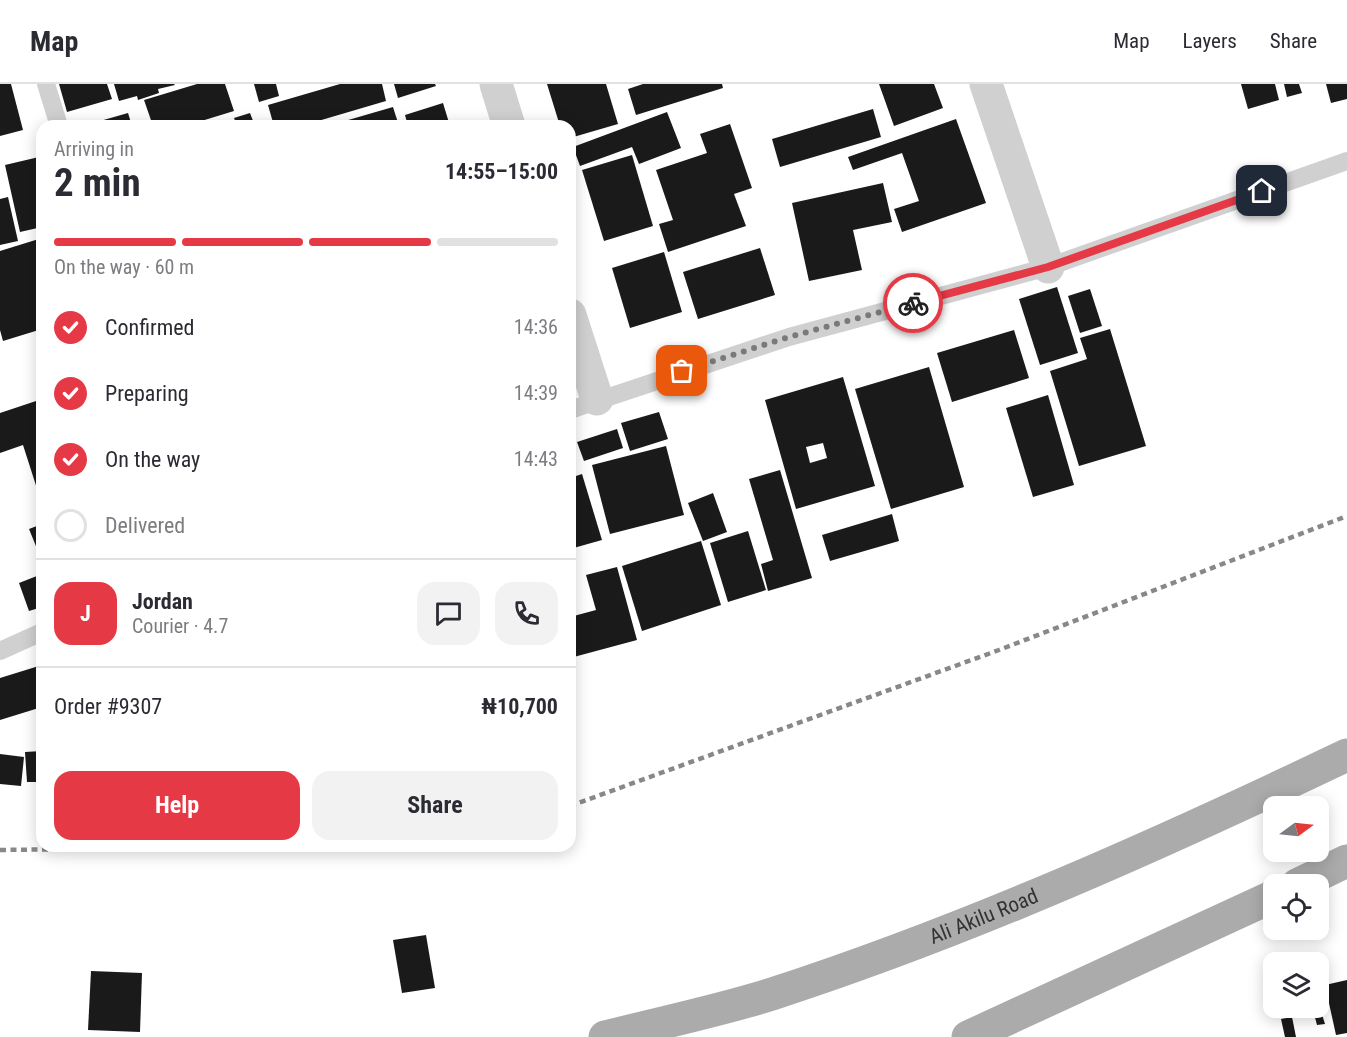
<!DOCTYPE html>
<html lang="en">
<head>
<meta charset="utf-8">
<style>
	:root { --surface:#fff; --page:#f2f2f3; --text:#2b2b33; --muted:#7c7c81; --line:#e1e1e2; --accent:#e63946 }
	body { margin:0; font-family:"Roboto Condensed",sans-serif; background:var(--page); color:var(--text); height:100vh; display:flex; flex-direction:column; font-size:22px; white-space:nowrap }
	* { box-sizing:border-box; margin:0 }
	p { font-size:20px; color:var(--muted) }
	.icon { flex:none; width:33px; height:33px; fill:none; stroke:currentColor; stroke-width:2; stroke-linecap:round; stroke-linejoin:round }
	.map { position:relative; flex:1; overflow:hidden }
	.details { position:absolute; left:36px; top:36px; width:540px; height:732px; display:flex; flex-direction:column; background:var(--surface); border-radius:18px; box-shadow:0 3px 15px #0003 }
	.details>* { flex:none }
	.needle { width:39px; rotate:75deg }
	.tools { position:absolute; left:1263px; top:712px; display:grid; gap:12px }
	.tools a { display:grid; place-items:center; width:66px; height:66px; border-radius:12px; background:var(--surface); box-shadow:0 3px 15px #0003; font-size:30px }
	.pin { position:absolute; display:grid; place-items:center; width:51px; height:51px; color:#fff; margin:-26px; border-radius:12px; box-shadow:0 3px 9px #0006 }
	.courier { position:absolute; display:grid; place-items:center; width:60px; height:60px; margin:-30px; border:4px solid #e63946; border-radius:50%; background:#fff; color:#222; box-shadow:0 2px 8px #0007 }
	.head em { font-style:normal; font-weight:700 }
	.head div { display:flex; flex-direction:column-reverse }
	.head { display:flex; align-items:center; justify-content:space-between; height:102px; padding:0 18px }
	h1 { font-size:39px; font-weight:700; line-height:45px }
	.bar { display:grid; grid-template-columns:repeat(4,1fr); gap:9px 6px; align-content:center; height:72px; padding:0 18px }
	.bar i { height:8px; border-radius:4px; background:var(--line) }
	.bar .current { background:var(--accent) }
	.bar p { grid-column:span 4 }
	.line { display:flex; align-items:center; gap:15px; padding:0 18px; border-top:2px solid var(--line) }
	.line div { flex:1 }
	.round { display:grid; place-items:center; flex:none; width:63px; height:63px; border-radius:18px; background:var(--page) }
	ol { padding:0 18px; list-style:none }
	li { display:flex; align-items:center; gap:18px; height:66px }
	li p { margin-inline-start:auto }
	li .icon { padding:6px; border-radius:50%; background:var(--accent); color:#fff; stroke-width:4 }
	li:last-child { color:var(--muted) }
	li i { width:33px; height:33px; border:3px solid var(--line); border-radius:50% }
	.button { display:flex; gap:12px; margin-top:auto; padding:12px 18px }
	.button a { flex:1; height:69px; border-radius:18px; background:var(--accent); color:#fff; font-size:24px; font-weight:700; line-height:69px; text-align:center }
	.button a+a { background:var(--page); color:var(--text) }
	header { display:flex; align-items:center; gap:36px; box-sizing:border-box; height:84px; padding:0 30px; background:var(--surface); border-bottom:2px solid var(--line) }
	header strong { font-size:28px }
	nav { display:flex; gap:33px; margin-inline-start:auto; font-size:21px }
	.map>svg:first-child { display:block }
</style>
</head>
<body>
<header>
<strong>Map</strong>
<nav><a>Map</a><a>Layers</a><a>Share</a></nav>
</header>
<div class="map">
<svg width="1347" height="953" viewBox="0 0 1347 953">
	<rect width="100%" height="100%" fill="#fff"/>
	<!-- building -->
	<g fill="#1a1a1a" fill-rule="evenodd">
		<polygon points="0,0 11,0 23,46 0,52"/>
		<polygon points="59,0 107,0 112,15 67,28"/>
		<polygon points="114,0 174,0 175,1 158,5 159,9 138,16 137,12 119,17"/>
		<polygon points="197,0 225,0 234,27 185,42 153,42 144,16"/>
		<polygon points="254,0 276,0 279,12 259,18"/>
		<polygon points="340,0 382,0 386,17 301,42 274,42 268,21"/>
		<polygon points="394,0 435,0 436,2 398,14"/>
		<polygon points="547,0 606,0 618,40 570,54 570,42 560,42"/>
		<polygon points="643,0 722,0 723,4 636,31 628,5"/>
		<polygon points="879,0 934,0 943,24 894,42"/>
		<polygon points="1241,0 1275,0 1279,16 1248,25"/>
		<polygon points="1284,0 1299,0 1302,9 1287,13"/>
		<polygon points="1326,0 1347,0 1347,15 1331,19"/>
		<polygon points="443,19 450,42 408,42 405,31"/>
		<polygon points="393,23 399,42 331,42 331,41"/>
		<polygon points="873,25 881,53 780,83 772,55"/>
		<polygon points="667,28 681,64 639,80 632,63 580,82 573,63"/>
		<polygon points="128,29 132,42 86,42 86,41"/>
		<polygon points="250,29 255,42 237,42 234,34"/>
		<polygon points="956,35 986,119 902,148 894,125 919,117 902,69 853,86 848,73"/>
		<polygon points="730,40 752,104 734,110 746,142 668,168 659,140 673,136 656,86 707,69 700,50"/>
		<polygon points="632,71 653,142 604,157 582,86"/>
		<polygon points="39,73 42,85 42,143 20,148 5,81"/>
		<polygon points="883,99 892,138 853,146 862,186 809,197 792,119"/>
		<polygon points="8,113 18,157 0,161 0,115"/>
		<polygon points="42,154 42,245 3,257 0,246 0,167"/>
		<polygon points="760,164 775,211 698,235 683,188"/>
		<polygon points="664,168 682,228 630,244 612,184"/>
		<polygon points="1057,203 1078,269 1040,281 1019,215"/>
		<polygon points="1090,205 1102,242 1080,249 1068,212"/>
		<polygon points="1110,245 1146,362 1079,382 1050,287 1087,275 1080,254"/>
		<polygon points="1014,246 1029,294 952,318 937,269"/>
		<polygon points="929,283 964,403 891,425 855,305"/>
		<path d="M843 293 875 402 796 425 765 316ZM823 359 827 374 810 379 806 363Z"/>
		<polygon points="1048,311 1074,401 1033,413 1006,324"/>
		<polygon points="42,315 42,413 40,414 23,361 0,369 0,329"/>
		<polygon points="659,328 668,355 630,367 621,339"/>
		<polygon points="617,345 623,364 584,377 577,358"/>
		<polygon points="666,362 684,431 610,450 592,381"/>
		<polygon points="780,386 812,494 768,507 761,480 773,476 749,395"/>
		<polygon points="582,390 602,456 570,465 570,394"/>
		<polygon points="713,409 727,448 703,457 688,419"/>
		<polygon points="892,430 899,457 830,477 822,451"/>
		<polygon points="42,440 42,477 29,445"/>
		<polygon points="748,447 766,506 728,518 710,459"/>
		<polygon points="701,457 721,521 642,547 622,482"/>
		<polygon points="617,483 637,556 570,574 570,533 596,526 586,491"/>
		<polygon points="42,490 42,523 29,527 19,499"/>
		<polygon points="42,581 42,623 0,636 0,594"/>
		<polygon points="42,667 42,698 27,698 25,668"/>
		<polygon points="0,670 24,673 21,702 0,700"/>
		<polygon points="426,851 435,904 402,909 393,856"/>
		<polygon points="91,887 142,889 140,948 88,946"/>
		<polygon points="1347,896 1347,949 1336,951 1325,901"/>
		<polygon points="1320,924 1325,940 1317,941 1313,926"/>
		<polygon points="1292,933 1296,953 1285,953 1281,935"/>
	</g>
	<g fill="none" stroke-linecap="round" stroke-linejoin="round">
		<!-- lane -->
		<g stroke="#d0d0d0" stroke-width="18">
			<polyline points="46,0 59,42"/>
			<polyline points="570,326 789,253 1048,183 1347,77"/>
			<polyline points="0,567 42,548"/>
		</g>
		<!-- street -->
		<g stroke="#d0d0d0" stroke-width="33">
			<polyline points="496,0 509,42"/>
			<polyline points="986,0 1048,183"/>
			<polyline points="570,231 597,315"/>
		</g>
		<!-- primary -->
		<g stroke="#ababab" stroke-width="33">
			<polyline points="1297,801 1347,777"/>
			<path id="s1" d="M605 953C660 939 718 927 772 910 969 846 1160 760 1347 671"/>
			<polyline points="968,953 1274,812"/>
		</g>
		<!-- rail -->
		<g stroke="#888" stroke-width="4.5" stroke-dasharray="6 4.5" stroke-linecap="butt">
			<polyline points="570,722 999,566 1347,432"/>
			<polyline points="0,766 316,762"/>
		</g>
	</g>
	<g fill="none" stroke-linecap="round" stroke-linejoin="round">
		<!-- done -->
		<polyline stroke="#7a7a7a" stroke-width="6" stroke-dasharray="0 10.8" points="682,287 789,253 913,219"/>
		<!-- route -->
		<polyline stroke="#e63946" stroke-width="8" points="913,219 1048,183 1262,107"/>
	</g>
	<g text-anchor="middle" stroke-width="6" stroke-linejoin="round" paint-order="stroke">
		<!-- street labels -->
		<g font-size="21" fill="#333" stroke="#fff">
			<text dy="7" stroke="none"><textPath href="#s1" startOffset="398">Ali Akilu Road</textPath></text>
		</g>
	</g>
</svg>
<div class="tools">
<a><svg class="needle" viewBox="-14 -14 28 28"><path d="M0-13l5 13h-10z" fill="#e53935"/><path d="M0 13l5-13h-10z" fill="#7c7c81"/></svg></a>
<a><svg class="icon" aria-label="locate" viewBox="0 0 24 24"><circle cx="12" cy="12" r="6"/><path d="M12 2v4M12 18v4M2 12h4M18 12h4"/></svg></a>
<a><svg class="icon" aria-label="layers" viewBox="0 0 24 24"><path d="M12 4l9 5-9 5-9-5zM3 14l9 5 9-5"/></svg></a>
</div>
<div class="pin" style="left:682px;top:287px;background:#ea580c"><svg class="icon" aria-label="bag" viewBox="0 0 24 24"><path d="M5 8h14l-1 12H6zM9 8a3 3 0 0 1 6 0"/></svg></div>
<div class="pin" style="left:1262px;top:107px;background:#1f2937"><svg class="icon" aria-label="home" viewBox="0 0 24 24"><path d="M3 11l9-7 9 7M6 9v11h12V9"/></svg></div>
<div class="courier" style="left:913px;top:219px"><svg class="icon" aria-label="bike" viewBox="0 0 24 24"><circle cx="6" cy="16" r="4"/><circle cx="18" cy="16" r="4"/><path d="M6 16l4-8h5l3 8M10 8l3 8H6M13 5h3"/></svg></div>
<section class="details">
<div class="head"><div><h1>2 min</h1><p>Arriving in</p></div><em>14:55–15:00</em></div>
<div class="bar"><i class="current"></i><i class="current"></i><i class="current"></i><i></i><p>On the way · 60 m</p></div>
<ol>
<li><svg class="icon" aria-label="check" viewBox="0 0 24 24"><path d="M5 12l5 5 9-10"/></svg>Confirmed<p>14:36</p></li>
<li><svg class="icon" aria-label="check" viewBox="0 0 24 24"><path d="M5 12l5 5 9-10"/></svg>Preparing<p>14:39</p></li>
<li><svg class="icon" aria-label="check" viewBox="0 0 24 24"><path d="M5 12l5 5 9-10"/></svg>On the way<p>14:43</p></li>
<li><i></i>Delivered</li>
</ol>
<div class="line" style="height:108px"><b class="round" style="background:var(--accent);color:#fff">J</b><div><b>Jordan</b><p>Courier · 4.7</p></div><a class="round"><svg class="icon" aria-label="chat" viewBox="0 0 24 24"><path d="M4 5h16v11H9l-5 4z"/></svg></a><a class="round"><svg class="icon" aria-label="phone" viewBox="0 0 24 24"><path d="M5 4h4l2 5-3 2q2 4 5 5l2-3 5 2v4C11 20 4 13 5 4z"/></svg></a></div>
<div class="line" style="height:78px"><div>Order #9307</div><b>₦10,700</b></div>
<div class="button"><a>Help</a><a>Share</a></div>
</section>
</div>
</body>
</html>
